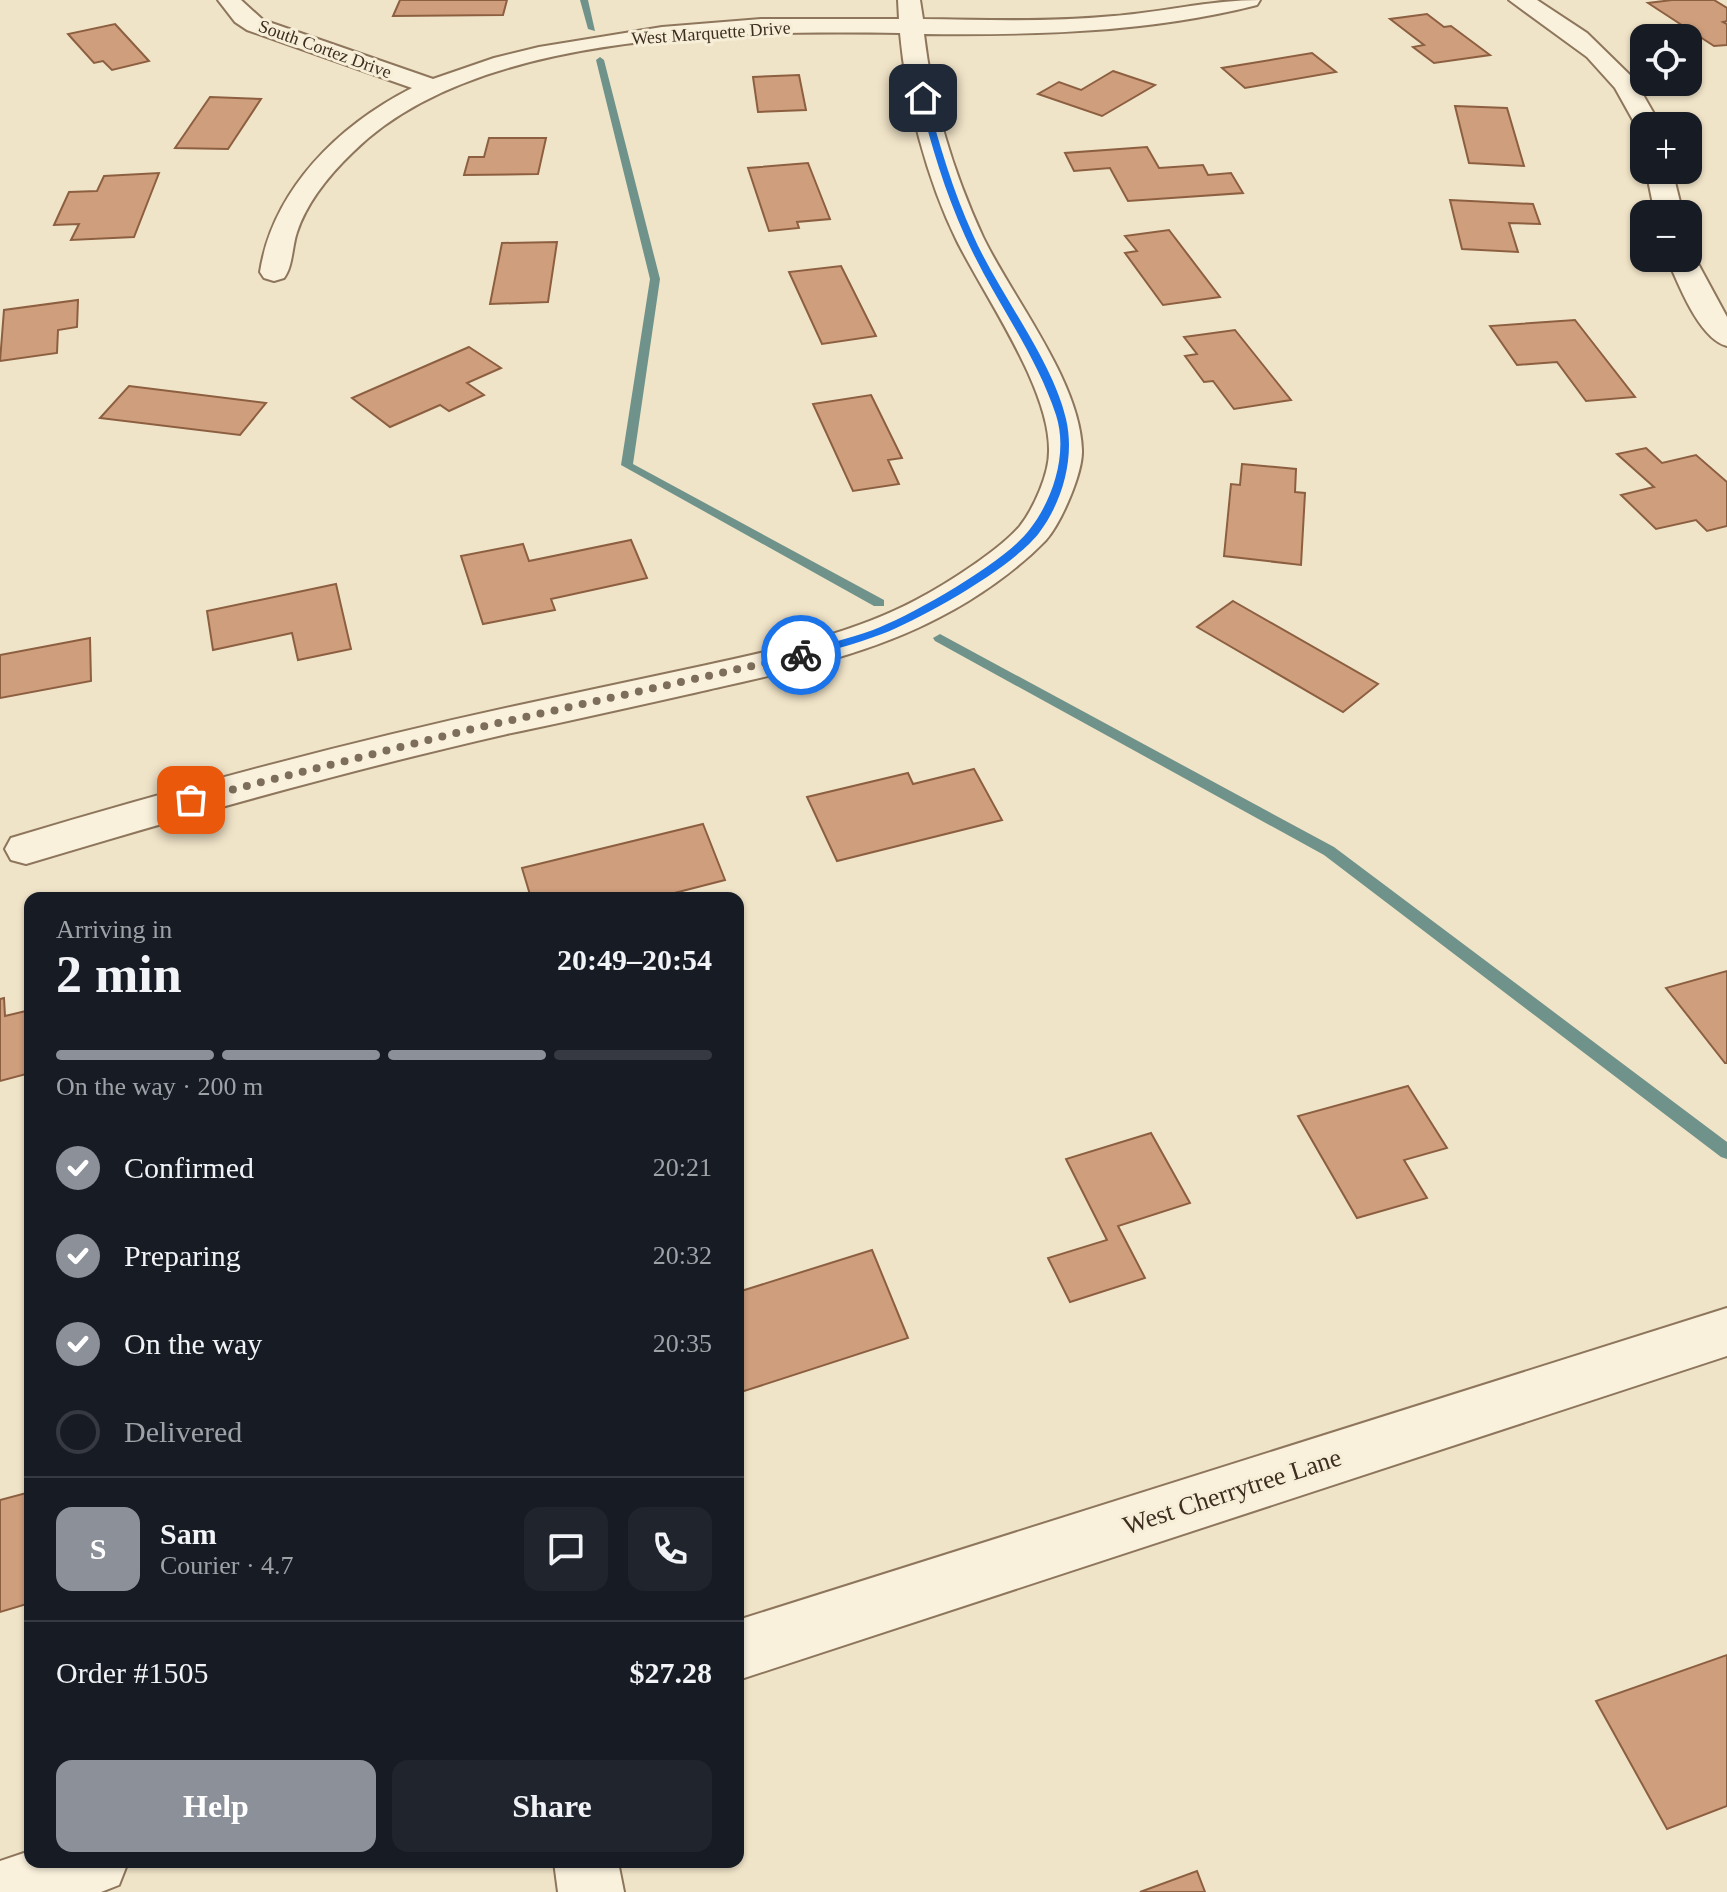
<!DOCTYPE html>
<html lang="en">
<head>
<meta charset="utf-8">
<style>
	:root { --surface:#171b24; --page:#20242c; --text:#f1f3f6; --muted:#9ea1a6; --line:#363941; --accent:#8c9099 }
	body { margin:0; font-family:Georgia,serif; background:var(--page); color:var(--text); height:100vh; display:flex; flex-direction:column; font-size:30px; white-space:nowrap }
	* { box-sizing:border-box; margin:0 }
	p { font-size:26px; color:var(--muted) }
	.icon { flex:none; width:44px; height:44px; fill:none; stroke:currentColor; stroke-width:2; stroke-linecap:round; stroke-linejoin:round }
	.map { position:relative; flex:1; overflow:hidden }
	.panel { position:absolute; left:24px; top:892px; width:720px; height:976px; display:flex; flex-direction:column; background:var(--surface); border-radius:16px; box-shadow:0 2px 6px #0004 }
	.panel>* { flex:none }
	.buttons { position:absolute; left:1630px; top:24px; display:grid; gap:16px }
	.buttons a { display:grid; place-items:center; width:72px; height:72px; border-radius:16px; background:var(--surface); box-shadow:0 2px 6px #0004; font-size:40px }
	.pin { position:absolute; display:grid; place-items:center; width:68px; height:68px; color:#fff; margin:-34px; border-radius:16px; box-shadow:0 4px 12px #0006 }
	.courier { position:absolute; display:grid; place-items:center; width:80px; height:80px; margin:-40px; border:6px solid #1a73e8; border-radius:50%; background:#fff; color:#222; box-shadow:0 2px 10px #0007 }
	.summary em { font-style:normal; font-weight:600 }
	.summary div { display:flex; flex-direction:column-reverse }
	.summary { display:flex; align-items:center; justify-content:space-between; height:136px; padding:0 32px }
	h1 { font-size:52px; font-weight:600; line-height:60px }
	.bar { display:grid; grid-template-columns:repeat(4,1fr); gap:12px 8px; align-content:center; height:96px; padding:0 32px }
	.bar i { height:10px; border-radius:6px; background:var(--line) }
	.bar .active { background:var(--accent) }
	.bar p { grid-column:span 4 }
	.line { display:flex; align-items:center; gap:20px; padding:0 32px; border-top:2px solid var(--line) }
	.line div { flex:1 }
	.round { display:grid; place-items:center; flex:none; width:84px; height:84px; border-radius:16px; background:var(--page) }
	ol { padding:0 32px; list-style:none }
	li { display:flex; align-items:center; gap:24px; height:88px }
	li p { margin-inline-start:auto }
	li .icon { padding:8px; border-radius:50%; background:var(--accent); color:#fff; stroke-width:4 }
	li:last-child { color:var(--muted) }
	li i { width:44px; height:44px; border:4px solid var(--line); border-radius:50% }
	.action { display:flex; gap:16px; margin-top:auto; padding:16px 32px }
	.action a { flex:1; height:92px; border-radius:16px; background:var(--accent); color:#fff; font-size:32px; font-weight:600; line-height:92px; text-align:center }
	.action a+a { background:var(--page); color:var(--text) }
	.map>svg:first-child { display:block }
</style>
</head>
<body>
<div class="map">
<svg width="1727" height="1892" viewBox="0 0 1727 1892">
	<rect width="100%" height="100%" fill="#f0e4c8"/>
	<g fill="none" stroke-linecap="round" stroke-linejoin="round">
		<!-- stream -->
		<g fill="#6f938a" fill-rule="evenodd">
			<polygon points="580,0 588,0 595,31 588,29"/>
			<polygon points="600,57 604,60 660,279 633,464 884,600 884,606 874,606 621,465 650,279 596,60"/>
			<polygon points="940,634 1334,847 1727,1142 1727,1159 1721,1157 1324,855 935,641 933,638"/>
		</g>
	</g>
	<!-- building -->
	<g fill="#cf9f7d" stroke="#8d5f41" stroke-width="2">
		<polygon points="400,0 507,0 503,15 393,16"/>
		<polygon points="1672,0 1714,0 1727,8 1727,21 1723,22 1727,24 1727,45 1714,46 1648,3"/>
		<polygon points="1427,14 1444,27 1451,26 1490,55 1434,63 1413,47 1424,45 1390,19"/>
		<polygon points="115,24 149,61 112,70 103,61 94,63 68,34"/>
		<polygon points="1312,53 1336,72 1245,88 1222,68"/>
		<polygon points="1113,71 1155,85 1102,116 1038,94 1059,82 1081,90"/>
		<polygon points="799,75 806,110 758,112 753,77"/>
		<polygon points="210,97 261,99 228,149 175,148"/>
		<polygon points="1455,106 1507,108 1524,166 1469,163"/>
		<polygon points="489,138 546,138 538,174 464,175 469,157 484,157"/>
		<polygon points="1147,147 1159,168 1203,165 1208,175 1231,173 1243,193 1128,201 1110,168 1074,171 1065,153"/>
		<polygon points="808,163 830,219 797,222 799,228 769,231 748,168"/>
		<polygon points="159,173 134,237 71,240 79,224 54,225 69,192 97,191 104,176"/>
		<polygon points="1450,200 1533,204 1540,224 1509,223 1518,252 1462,249"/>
		<polygon points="1169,230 1220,297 1163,305 1125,253 1137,251 1125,236"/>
		<polygon points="557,242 548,302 490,304 502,243"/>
		<polygon points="841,266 876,336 822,344 789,272"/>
		<polygon points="78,300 77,327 58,330 57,353 0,361 4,310"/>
		<polygon points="1575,320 1635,397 1586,401 1557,362 1517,365 1490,326"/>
		<polygon points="1235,330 1291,400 1234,409 1213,381 1204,382 1185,356 1197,354 1184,337"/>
		<polygon points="469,347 501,368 467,383 484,395 449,411 440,405 390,427 352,398"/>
		<polygon points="129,386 266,403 240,435 100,418"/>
		<polygon points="871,395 902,458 888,460 899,484 853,491 813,404"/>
		<polygon points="1646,448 1662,463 1696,455 1727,482 1727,526 1707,531 1696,520 1656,529 1621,495 1654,487 1617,454"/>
		<polygon points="1242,464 1296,469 1295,492 1305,493 1301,565 1224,556 1231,484 1240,485"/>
		<polygon points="631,540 647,578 551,599 555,610 483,624 461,556 523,544 529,561"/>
		<polygon points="336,584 351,649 298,660 292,633 213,650 207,611"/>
		<polygon points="1233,601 1378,684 1343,712 1197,627"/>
		<polygon points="90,638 91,681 0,698 0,655"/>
		<polygon points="974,769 1002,820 837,861 807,797 908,773 913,784"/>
		<polygon points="703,824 725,880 655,898 531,898 522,868"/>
		<polygon points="1727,971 1727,1063 1725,1063 1666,988"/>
		<polygon points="4,998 5,1016 30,1010 30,1073 0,1081 0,999"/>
		<polygon points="1408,1086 1447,1148 1404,1160 1427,1198 1357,1218 1298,1116"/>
		<polygon points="1151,1133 1190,1203 1118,1226 1145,1278 1070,1302 1048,1258 1107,1240 1066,1159"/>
		<polygon points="872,1250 908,1338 738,1393 738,1292"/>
		<polygon points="30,1492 30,1603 0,1612 0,1500"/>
		<polygon points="1727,1655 1727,1806 1667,1829 1596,1701"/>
		<polygon points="1197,1871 1205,1892 1140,1892"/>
	</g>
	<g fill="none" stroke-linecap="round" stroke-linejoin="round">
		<defs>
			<g id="minor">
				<path d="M218 0H241L263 20 433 79 494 58 539 47 662 27 761 19H899L898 0H920L923 19C986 20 1050 22 1114 16 1163 12 1211 0 1260 0L1257 5C1147 33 1037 35 924 34 932 103 954 174 983 237 1013 299 1080 381 1082 450 1083 473 1061 523 1046 540 1017 570 977 598 940 617 868 655 786 672 707 690 640 705 574 720 507 734 345 771 185 816 26 864L11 860 5 849 11 838C177 788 345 743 515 706 577 693 640 679 702 666 775 650 850 635 916 600 945 585 1000 550 1020 526 1034 508 1049 474 1049 452 1051 390 985 297 957 241 927 180 906 100 900 33 737 31 476 30 353 152 330 174 307 202 297 232 292 246 293 266 284 278L274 281 264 278 260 272C273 189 339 125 412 88L247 30 235 22Z"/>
				<polygon points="1509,0 1537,0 1587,33 1634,79 1661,126 1644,126 1644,133 1639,131 1615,88 1587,57"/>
				<polygon points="1646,170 1672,170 1683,214 1655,214"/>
				<path d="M1688 251 1695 258 1727 317V346C1699 339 1678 283 1667 258H1688Z"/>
				<polygon points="1727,1308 1727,1356 738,1680 738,1620"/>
				<polygon points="30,1851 30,1862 128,1862 119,1885 101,1892 0,1892 0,1861"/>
				<polygon points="554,1862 618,1862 624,1892 558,1892"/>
			</g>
		</defs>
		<!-- minor casing -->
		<use href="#minor" stroke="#8d765c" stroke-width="4"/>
		<!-- minor -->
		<use href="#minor" fill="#faf1dc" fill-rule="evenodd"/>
	</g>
	<!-- route -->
	<path fill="#1a73e8" d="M923 95 927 98C939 144 953 191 973 235 998 292 1053 361 1066 419 1075 457 1063 501 1039 533 1013 567 923 618 882 634 856 644 828 651 801 658L797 657V652C822 645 848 639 873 630 912 615 1006 562 1030 529 1054 498 1068 452 1056 415 1035 351 992 297 965 236 945 192 931 144 919 98Z"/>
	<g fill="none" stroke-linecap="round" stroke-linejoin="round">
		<!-- done -->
		<polyline stroke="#7c6e5b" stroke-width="8" stroke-dasharray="0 14.4" points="191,800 472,729 801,655"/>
	</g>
	<g text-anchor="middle" stroke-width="6" stroke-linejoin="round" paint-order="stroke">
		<!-- far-street labels -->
		<g font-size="18" fill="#3d2e20" stroke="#f7eed8">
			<text transform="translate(711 33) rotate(-4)" y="6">West Marquette Drive</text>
			<text transform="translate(325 49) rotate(20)" y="6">South Cortez Drive</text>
		</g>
		<!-- near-street labels -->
		<g font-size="26" fill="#3d2e20" stroke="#f7eed8">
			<text transform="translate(1232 1491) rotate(-18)" y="9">West Cherrytree Lane</text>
		</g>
	</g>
</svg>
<div class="buttons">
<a><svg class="icon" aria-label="locate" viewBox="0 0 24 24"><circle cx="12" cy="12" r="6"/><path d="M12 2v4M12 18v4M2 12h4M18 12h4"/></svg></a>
<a>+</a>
<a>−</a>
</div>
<div class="pin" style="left:191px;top:800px;background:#ea580c"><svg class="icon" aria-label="bag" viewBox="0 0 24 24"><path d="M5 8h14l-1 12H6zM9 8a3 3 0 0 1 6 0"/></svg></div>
<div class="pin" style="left:923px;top:98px;background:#1f2937"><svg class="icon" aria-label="home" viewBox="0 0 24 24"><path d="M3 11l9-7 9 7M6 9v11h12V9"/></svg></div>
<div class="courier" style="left:801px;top:655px"><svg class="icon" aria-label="bike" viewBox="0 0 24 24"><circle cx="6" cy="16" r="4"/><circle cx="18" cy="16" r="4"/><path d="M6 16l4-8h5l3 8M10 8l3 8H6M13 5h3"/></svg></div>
<section class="panel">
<div class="summary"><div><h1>2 min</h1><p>Arriving in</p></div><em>20:49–20:54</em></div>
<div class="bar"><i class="active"></i><i class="active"></i><i class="active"></i><i></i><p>On the way · 200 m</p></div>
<ol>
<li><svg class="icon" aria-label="check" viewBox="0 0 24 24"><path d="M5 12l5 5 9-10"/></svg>Confirmed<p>20:21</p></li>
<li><svg class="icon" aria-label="check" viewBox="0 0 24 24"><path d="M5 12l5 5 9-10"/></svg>Preparing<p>20:32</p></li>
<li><svg class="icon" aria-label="check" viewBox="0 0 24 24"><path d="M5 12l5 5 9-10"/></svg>On the way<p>20:35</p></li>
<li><i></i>Delivered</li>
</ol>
<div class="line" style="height:144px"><b class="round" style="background:var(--accent);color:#fff">S</b><div><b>Sam</b><p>Courier · 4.7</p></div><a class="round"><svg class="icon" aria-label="chat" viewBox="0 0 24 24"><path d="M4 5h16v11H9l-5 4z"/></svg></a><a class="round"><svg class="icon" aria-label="phone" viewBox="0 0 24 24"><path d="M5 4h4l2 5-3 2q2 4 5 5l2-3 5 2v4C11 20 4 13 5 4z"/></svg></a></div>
<div class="line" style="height:104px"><div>Order #1505</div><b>$27.28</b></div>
<div class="action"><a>Help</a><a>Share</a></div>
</section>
</div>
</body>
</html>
